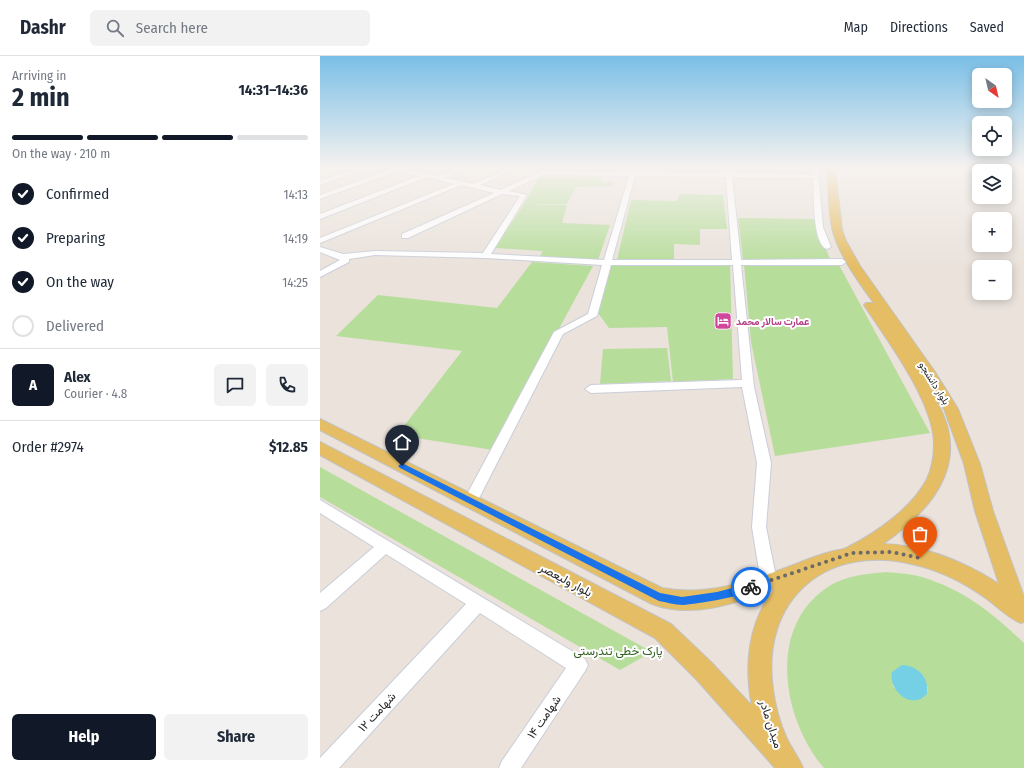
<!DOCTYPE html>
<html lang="en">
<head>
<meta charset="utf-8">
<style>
	:root { --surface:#fff; --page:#f2f2f3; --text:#1f2937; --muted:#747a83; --line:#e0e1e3; --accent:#111827 }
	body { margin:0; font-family:"Fira Sans Condensed",Vazirmatn,sans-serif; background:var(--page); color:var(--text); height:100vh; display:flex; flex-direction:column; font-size:15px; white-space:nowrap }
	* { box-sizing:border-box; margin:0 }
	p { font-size:13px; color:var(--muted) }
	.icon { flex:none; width:22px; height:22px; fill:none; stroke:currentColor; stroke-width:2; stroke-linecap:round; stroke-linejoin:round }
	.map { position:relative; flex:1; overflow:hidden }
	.sheet { display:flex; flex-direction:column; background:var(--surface); width:320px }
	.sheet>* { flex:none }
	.needle { width:26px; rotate:146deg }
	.controls { position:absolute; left:652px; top:12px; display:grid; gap:8px }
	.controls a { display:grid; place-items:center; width:40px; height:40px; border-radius:6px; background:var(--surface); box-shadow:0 2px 10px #0003; font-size:20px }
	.pin { position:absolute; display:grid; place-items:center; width:34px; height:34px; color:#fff; margin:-41px -17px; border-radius:50% 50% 50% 0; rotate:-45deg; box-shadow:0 0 4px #0007 }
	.pin .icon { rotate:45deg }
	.courier { position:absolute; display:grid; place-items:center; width:40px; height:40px; margin:-20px; border:3px solid #1a73e8; border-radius:50%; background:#fff; color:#222; box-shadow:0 1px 5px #0007 }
	.summary em { font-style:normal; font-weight:700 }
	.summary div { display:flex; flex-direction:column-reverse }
	.summary { display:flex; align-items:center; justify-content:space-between; height:68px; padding:0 12px }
	h1 { font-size:26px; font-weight:700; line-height:30px }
	.bar { display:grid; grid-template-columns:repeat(4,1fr); gap:6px 4px; align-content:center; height:48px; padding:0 12px }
	.bar i { height:5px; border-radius:3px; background:var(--line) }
	.bar .on { background:var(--accent) }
	.bar p { grid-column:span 4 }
	.line { display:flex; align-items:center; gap:10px; padding:0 12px; border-top:1px solid var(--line) }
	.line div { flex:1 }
	.round { display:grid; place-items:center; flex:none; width:42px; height:42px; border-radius:6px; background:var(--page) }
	ol { padding:0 12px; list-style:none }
	li { display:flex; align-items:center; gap:12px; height:44px }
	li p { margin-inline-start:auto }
	li .icon { padding:4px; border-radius:50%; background:var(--accent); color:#fff; stroke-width:4 }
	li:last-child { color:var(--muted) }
	li i { width:22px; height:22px; border:2px solid var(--line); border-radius:50% }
	.primary-button { display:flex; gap:8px; margin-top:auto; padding:8px 12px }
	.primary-button a { flex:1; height:46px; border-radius:6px; background:var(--accent); color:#fff; font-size:16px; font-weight:700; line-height:46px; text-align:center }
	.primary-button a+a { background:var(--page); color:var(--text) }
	header { display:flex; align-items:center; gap:24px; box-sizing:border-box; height:56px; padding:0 20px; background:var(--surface); border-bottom:1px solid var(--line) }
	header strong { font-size:19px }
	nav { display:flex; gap:22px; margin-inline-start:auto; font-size:14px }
	.search { width:280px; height:36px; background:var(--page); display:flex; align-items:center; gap:10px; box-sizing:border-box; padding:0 14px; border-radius:6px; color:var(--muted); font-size:15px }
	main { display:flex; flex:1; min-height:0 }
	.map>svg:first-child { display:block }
</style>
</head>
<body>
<header>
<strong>Dashr</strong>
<div class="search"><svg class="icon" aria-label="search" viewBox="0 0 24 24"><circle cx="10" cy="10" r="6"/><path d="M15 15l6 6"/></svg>Search here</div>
<nav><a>Map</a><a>Directions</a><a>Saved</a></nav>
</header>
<main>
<section class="sheet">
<div class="summary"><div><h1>2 min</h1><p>Arriving in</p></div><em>14:31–14:36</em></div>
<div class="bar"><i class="on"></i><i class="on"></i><i class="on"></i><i></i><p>On the way · 210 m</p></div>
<ol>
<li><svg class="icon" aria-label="check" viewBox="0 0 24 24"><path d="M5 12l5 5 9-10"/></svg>Confirmed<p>14:13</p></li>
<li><svg class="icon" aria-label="check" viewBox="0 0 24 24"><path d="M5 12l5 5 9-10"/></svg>Preparing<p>14:19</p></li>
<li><svg class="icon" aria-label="check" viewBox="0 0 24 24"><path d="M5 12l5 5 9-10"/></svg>On the way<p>14:25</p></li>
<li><i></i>Delivered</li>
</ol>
<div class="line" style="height:72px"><b class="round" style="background:var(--accent);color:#fff">A</b><div><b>Alex</b><p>Courier · 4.8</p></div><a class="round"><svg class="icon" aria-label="chat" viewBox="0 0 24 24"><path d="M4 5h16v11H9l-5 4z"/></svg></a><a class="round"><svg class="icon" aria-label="phone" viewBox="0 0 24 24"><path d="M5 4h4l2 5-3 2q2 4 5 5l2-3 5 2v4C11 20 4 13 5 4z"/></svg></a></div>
<div class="line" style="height:52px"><div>Order #2974</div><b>$12.85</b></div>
<div class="primary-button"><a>Help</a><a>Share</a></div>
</section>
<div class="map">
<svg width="704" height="712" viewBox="0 0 704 712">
	<rect width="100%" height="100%" fill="#eae2db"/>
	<!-- green -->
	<g fill="#b7dd9b" fill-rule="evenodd">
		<polygon points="219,121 282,121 281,126 294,126 292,130 256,131 247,148 204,148"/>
		<polygon points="360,138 403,139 407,173 380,173 380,189 354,188 354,204 297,204 311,144 357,145"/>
		<polygon points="204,148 247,149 242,167 290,169 278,204 220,200 223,195 175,192"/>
		<polygon points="418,162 494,163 510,203 423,203"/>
		<polygon points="212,206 273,210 173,394 77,379 142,295 16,280 58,239 177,252"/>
		<polygon points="410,208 413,323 353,326 347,271 289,272 278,257 290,209"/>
		<polygon points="424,208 519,209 610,377 455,400 431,286"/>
		<polygon points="347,292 351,325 280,328 283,293"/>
		<polygon points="0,411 332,596 300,614 0,441"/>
		<path d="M566 516C577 517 591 518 602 521 646 535 671 556 704 587V712H504C463 664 447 574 505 533 522 520 545 518 566 516ZM572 629 608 631 607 638 603 642 583 641Z"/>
	</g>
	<!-- water -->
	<path fill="#75d0e5" d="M582 609C598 610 609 621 607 638 592 655 568 635 572 616Z"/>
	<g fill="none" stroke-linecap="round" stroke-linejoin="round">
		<defs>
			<g id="minor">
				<polygon points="39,112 47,112 0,129 0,125"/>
				<path d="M70 112H80L118 120 140 112H148L125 122 153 128 190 112H198L160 129 180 134 229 112 231 113V115L310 116 311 112H317L316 116 405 117V112H411L412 117 493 118 494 112H498L503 171 511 191 507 193C492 189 494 135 493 122L412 121 421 204 522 203 526 206 522 209H421L434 331 451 407 446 471 457 526 455 531 449 533 443 531 441 526 432 471 437 407 422 331 271 337 265 333 271 329 422 324 413 209H291L277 260 243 278 156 448 151 449 146 448 144 444 234 276 268 258 282 209 166 202 55 199 29 203V206L0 221V215L20 204 0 196V191L23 198 55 195 163 197 200 140 182 138 88 182H82V178L174 137 141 129 0 187V182L134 128 107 121 0 163V158L99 120 78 115 0 143V139L71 113ZM223 119 309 120 284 204 171 198 207 139 189 135ZM315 120 406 121 412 204H292Z"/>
				<polygon points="0,444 265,603 268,609 265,615 201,712 179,712 182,705 246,612 160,557 19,712 0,712 0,702 146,548 66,498 6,552 0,555 0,537 54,491 0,457"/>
			</g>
			<path id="major" d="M507 112H515L522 174 526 185 540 210 615 316 638 353 660 408 673 455 704 541V566L701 567C688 562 678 551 667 543 645 527 621 515 596 509 508 486 440 542 453 633 455 650 460 667 467 683 472 693 479 702 483 712H455L376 623 335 582 0 399V386L351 568 392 607 432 650C424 610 428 565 455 533 416 547 372 563 332 548L0 374V363L342 532C388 541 434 524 476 508 488 503 499 499 510 496 516 494 523 494 528 491 556 477 592 452 607 423 612 412 614 399 614 388 614 346 567 284 544 249L546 247H554L568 267C549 239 523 209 513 176 508 159 509 130 507 112ZM585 292 624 353 644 408 655 455 679 528C645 506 604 489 563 488 600 462 640 424 628 373 622 348 599 313 585 292Z"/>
		</defs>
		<!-- minor casing -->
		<use href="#minor" stroke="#c9ced9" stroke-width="2"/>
		<!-- major casing -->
		<use href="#major" stroke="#c3c3c3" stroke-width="2"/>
		<!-- minor -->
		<use href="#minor" fill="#fff" fill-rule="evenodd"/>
		<!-- major -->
		<use href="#major" fill="#e5bd65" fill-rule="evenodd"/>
	</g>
	<!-- sky -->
	<linearGradient id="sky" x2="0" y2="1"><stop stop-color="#7abfe7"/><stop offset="0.53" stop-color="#f6f2ef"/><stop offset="1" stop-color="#f6f2ef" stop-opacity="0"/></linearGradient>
	<rect width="704" height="211" fill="url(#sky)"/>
	<!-- route -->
	<path fill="#1a73e8" d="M82 407 340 537 362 541 397 536 431 527 435 531C431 540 375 548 363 549 355 549 346 546 339 545L80 412 78 410Z"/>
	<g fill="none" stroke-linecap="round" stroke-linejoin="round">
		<!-- done -->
		<polyline stroke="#6c6967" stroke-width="4" stroke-dasharray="0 7.2" points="431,531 532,497 572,496 600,502"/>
	</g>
	<!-- icons -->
	<defs>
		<symbol id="hotel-square" viewBox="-11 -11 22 22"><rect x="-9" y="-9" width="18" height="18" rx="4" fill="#d1479c" stroke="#fff"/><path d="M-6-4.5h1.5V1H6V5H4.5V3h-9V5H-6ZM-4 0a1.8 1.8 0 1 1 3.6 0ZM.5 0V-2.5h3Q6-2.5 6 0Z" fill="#fff"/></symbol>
	</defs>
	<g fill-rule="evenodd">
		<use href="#hotel-square" x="393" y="255" width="20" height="20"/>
	</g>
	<g text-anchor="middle" stroke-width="4" stroke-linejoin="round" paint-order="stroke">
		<!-- hotel labels -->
		<g font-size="10" font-weight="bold" fill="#b23c85" stroke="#fff" text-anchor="start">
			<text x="416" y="269">عمارت سالار محمد</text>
		</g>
		<!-- street labels -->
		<g font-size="10" fill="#282828" stroke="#fff">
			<text transform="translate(615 327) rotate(58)" y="4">بلوار دانشجو</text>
		</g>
		<!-- near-street labels -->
		<g font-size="12" fill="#282828" stroke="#fff">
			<text transform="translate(246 524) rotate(28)" y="4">بلوار ولیعصر</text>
			<text transform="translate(57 656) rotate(-47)" y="4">شهامت ۱۲</text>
			<text transform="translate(224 661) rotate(-55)" y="4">شهامت ۱۴</text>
			<text transform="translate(451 668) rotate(72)" y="4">میدان مادر</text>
		</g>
		<!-- near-park labels -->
		<g font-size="12" fill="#315f1f" stroke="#fff">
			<text x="298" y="599">پارک خطی تندرستی</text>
		</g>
	</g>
</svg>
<div class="controls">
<a><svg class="needle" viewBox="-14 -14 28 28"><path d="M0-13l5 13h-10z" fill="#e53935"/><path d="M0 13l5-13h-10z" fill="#747a83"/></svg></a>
<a><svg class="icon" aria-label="locate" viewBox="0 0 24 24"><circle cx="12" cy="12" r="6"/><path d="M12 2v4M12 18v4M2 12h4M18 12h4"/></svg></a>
<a><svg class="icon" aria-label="layers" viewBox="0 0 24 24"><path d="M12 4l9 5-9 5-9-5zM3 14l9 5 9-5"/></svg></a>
<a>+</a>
<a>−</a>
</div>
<div class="pin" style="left:600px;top:502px;background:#ea580c"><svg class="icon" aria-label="bag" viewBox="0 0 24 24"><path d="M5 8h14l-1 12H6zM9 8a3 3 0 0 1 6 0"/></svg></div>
<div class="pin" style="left:82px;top:410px;background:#1f2937"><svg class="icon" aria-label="home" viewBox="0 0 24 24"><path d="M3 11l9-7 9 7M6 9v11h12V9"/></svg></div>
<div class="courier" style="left:431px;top:531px"><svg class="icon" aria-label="bike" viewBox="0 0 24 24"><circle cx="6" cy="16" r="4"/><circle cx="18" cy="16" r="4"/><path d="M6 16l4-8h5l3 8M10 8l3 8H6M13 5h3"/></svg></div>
</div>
</main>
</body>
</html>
